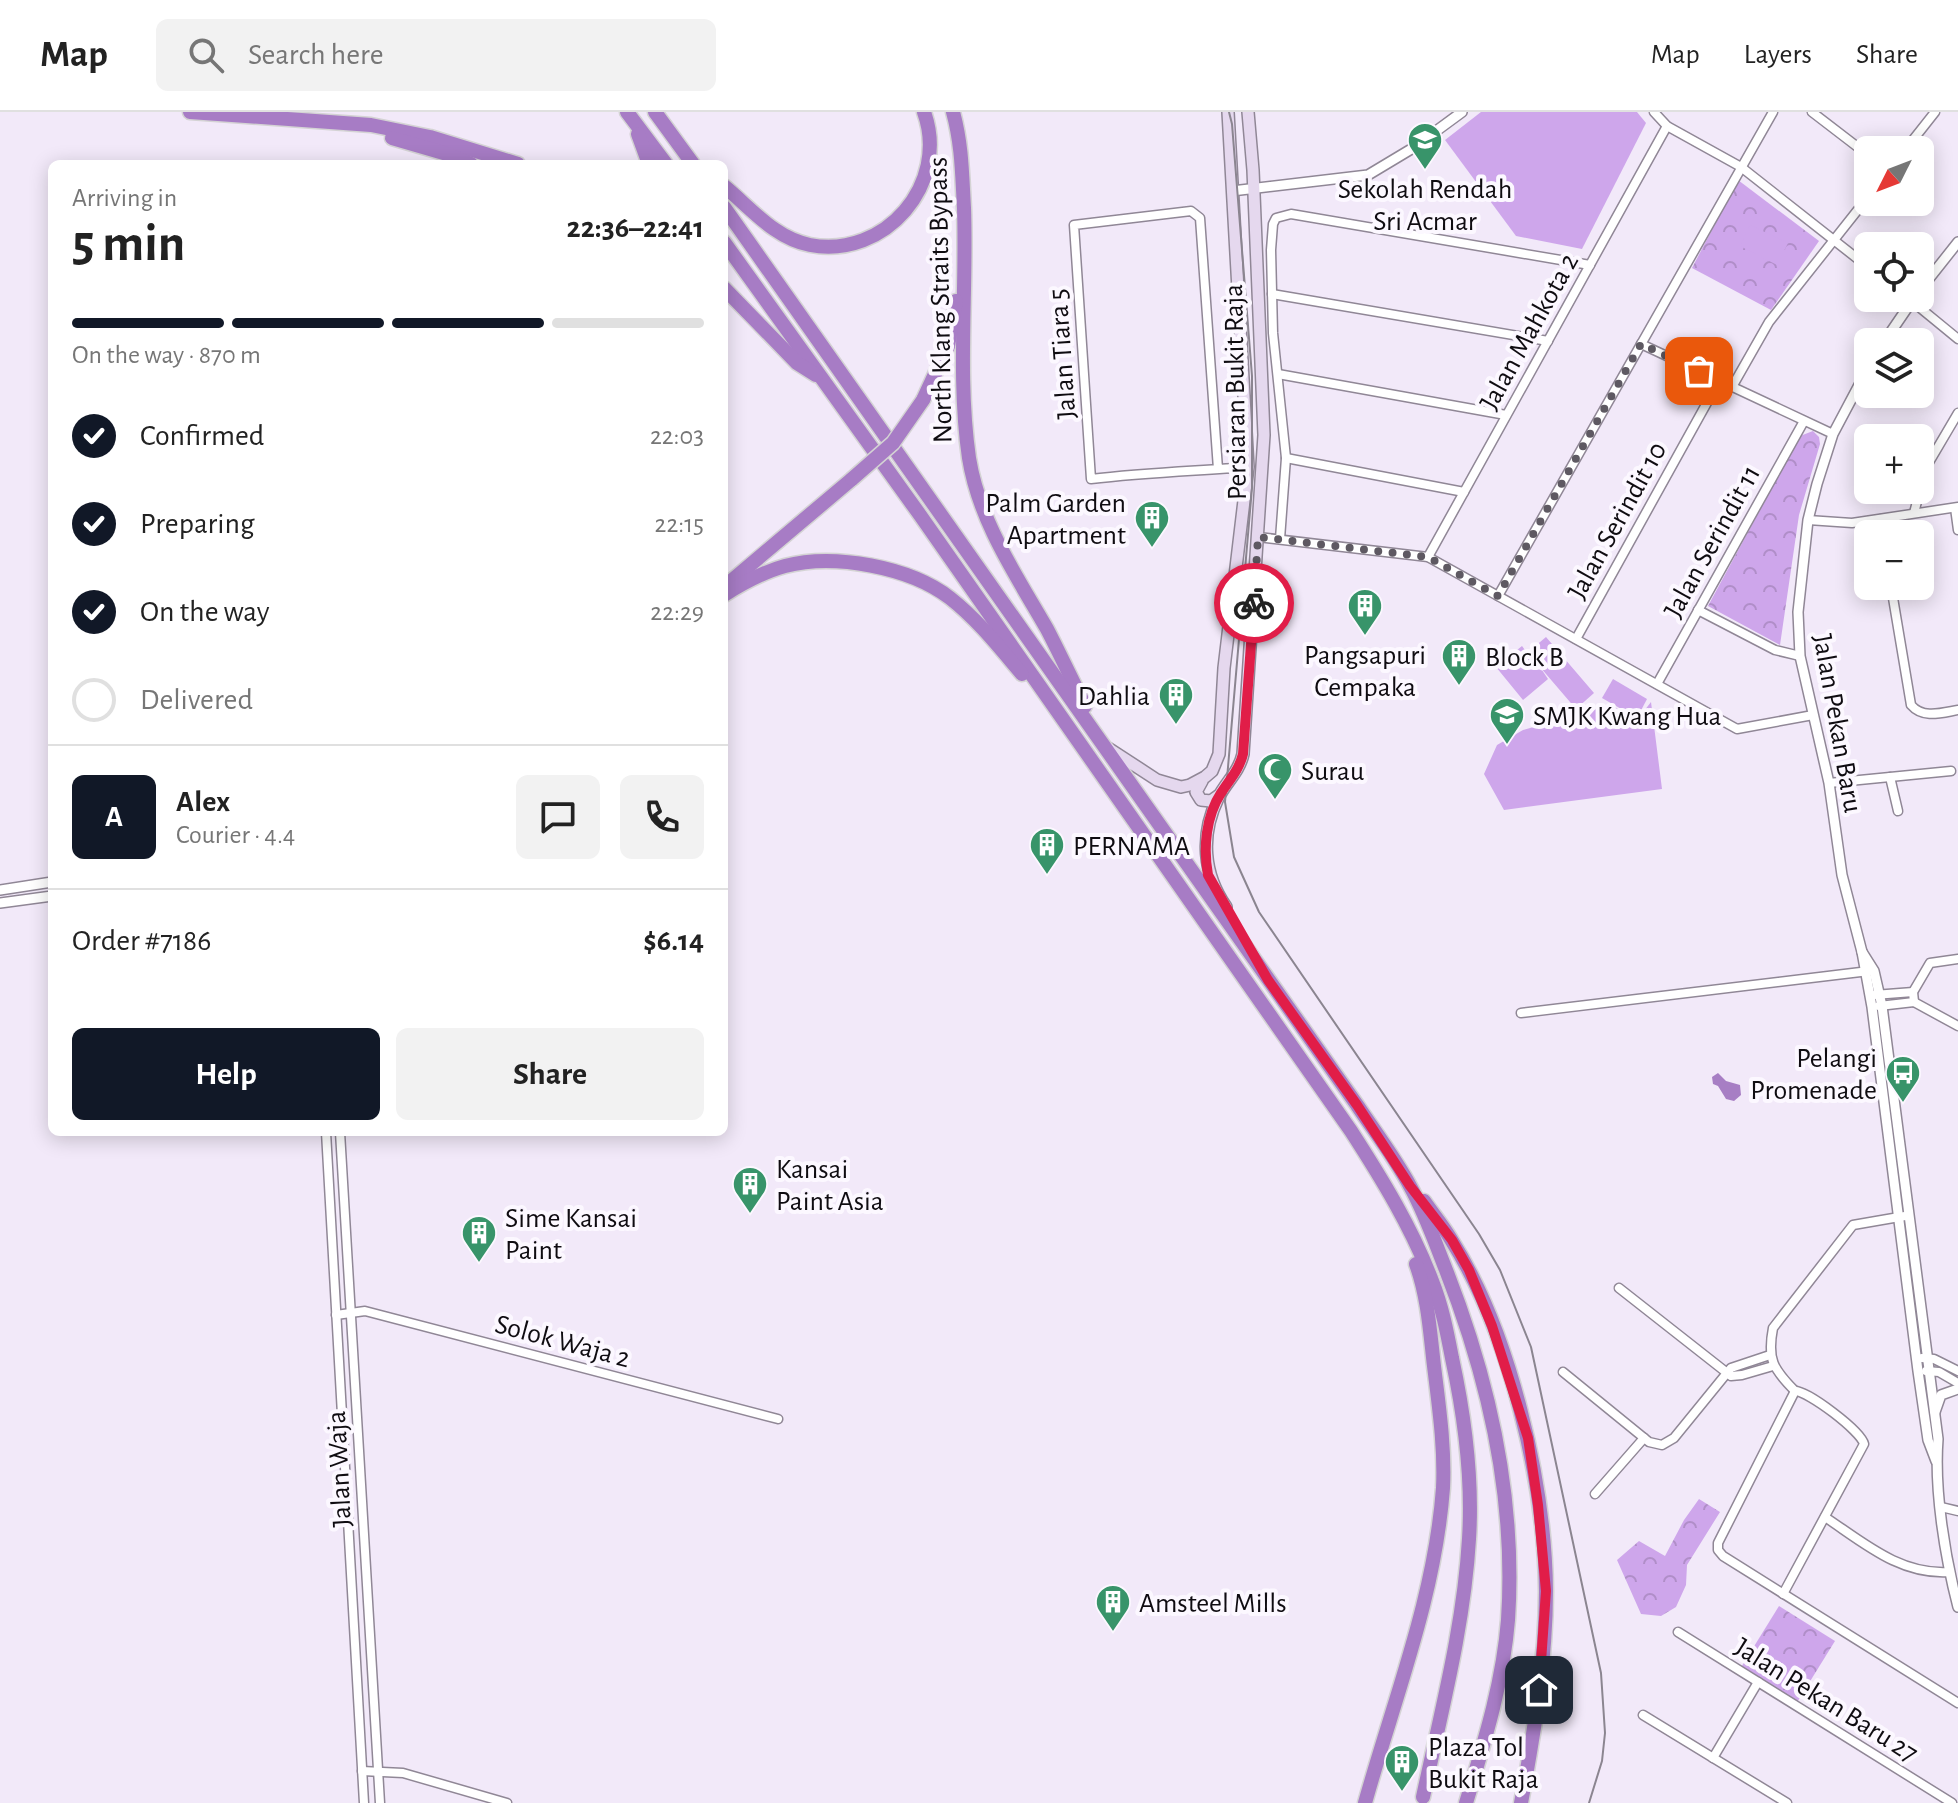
<!DOCTYPE html>
<html lang="en">
<head>
<meta charset="utf-8">
<style>
	:root { --surface:#fff; --page:#f2f2f2; --text:#222; --muted:#767676; --line:#e0e0e0; --accent:#111827 }
	body { margin:0; font-family:"Alegreya Sans",sans-serif; background:var(--page); color:var(--text); height:100vh; display:flex; flex-direction:column; font-size:30px; white-space:nowrap }
	* { box-sizing:border-box; margin:0 }
	p { font-size:26px; color:var(--muted) }
	.icon { flex:none; width:44px; height:44px; fill:none; stroke:currentColor; stroke-width:2; stroke-linecap:round; stroke-linejoin:round }
	.map { position:relative; flex:1; overflow:hidden }
	.details { position:absolute; left:48px; top:48px; width:680px; height:976px; display:flex; flex-direction:column; background:var(--surface); border-radius:12px; box-shadow:0 4px 20px #0003 }
	.details>* { flex:none }
	.needle { width:52px; rotate:228deg }
	.buttons { position:absolute; left:1854px; top:24px; display:grid; gap:16px }
	.buttons a { display:grid; place-items:center; width:80px; height:80px; border-radius:12px; background:var(--surface); box-shadow:0 4px 20px #0003; font-size:40px }
	.pin { position:absolute; display:grid; place-items:center; width:68px; height:68px; color:#fff; margin:-34px; border-radius:16px; box-shadow:0 4px 12px #0006 }
	.courier { position:absolute; display:grid; place-items:center; width:80px; height:80px; margin:-40px; border:6px solid #e11d48; border-radius:50%; background:#fff; color:#222; box-shadow:0 2px 10px #0007 }
	.overview em { font-style:normal; font-weight:600 }
	.overview div { display:flex; flex-direction:column-reverse }
	.overview { display:flex; align-items:center; justify-content:space-between; height:136px; padding:0 24px }
	h1 { font-size:52px; font-weight:600; line-height:60px }
	.bar { display:grid; grid-template-columns:repeat(4,1fr); gap:12px 8px; align-content:center; height:96px; padding:0 24px }
	.bar i { height:10px; border-radius:6px; background:var(--line) }
	.bar .current { background:var(--accent) }
	.bar p { grid-column:span 4 }
	.line { display:flex; align-items:center; gap:20px; padding:0 24px; border-top:2px solid var(--line) }
	.line div { flex:1 }
	.round { display:grid; place-items:center; flex:none; width:84px; height:84px; border-radius:12px; background:var(--page) }
	ol { padding:0 24px; list-style:none }
	li { display:flex; align-items:center; gap:24px; height:88px }
	li p { margin-inline-start:auto }
	li .icon { padding:8px; border-radius:50%; background:var(--accent); color:#fff; stroke-width:4 }
	li:last-child { color:var(--muted) }
	li i { width:44px; height:44px; border:4px solid var(--line); border-radius:50% }
	.action { display:flex; gap:16px; margin-top:auto; padding:16px 24px }
	.action a { flex:1; height:92px; border-radius:12px; background:var(--accent); color:#fff; font-size:32px; font-weight:600; line-height:92px; text-align:center }
	.action a+a { background:var(--page); color:var(--text) }
	header { display:flex; align-items:center; gap:48px; box-sizing:border-box; height:112px; padding:0 40px; background:var(--surface); border-bottom:2px solid var(--line) }
	header strong { font-size:38px }
	nav { display:flex; gap:44px; margin-inline-start:auto; font-size:28px }
	.search { width:560px; height:72px; background:var(--page); display:flex; align-items:center; gap:20px; box-sizing:border-box; padding:0 28px; border-radius:12px; color:var(--muted); font-size:30px }
	.map>svg:first-child { display:block }
</style>
</head>
<body>
<header>
<strong>Map</strong>
<div class="search"><svg class="icon" aria-label="search" viewBox="0 0 24 24"><circle cx="10" cy="10" r="6"/><path d="M15 15l6 6"/></svg>Search here</div>
<nav><a>Map</a><a>Layers</a><a>Share</a></nav>
</header>
<div class="map">
<svg width="1958" height="1691" viewBox="0 0 1958 1691">
	<defs>
		<pattern id="forest-crowns" width="20" height="18" patternUnits="userSpaceOnUse" patternTransform="scale(2)"><rect width="20" height="18" fill="#cea6eb"/><path d="M2 6a3 3 0 1 1 6 0M12 15a3 3 0 1 1 6 0" fill="none" stroke="#b08ec8"/></pattern>
	</defs>
	<rect width="100%" height="100%" fill="#f2e9f9"/>
	<!-- forest -->
	<g fill="url(#forest-crowns)">
		<polygon points="1738,68 1819,129 1771,198 1692,156"/>
		<polygon points="1813,319 1819,325 1820,332 1799,403 1780,533 1708,494 1800,324"/>
		<polygon points="1699,1387 1720,1400 1687,1453 1686,1473 1676,1495 1661,1504 1641,1502 1617,1448 1639,1429 1665,1444 1684,1408"/>
		<polygon points="1779,1494 1835,1529 1796,1592 1740,1557"/>
	</g>
	<!-- pitch -->
	<g fill="#cea6eb">
		<polygon points="1481,0 1637,0 1646,11 1582,137 1516,124 1445,28"/>
		<polygon points="1750,113 1788,131 1777,153 1740,134"/>
		<polygon points="1546,525 1594,581 1576,597 1540,555 1548,567 1523,588 1496,555 1522,534 1527,541"/>
		<polygon points="1613,567 1647,587 1637,606 1602,586"/>
		<polygon points="1651,590 1662,677 1504,698 1484,662 1497,633 1523,618 1611,593 1637,608"/>
	</g>
	<!-- water -->
	<polygon fill="#a77ec4" points="1718,961 1726,969 1740,973 1741,983 1734,989 1726,987 1718,974 1713,972 1712,965"/>
	<g fill="none" stroke-linecap="round" stroke-linejoin="round">
		<defs>
			<g id="minor">
				<polyline points="1654,0 1667,14 1741,55 1868,155"/>
				<polyline points="1812,0 1868,43"/>
				<polyline points="1905,38 1935,0"/>
				<polyline points="1272,182 1548,229"/>
				<polyline points="1908,186 1958,227"/>
				<polyline points="1641,232 1833,322"/>
				<polyline points="1278,262 1506,303"/>
				<polyline points="1732,275 1769,210 1868,85"/>
				<polyline points="1286,346 1464,380"/>
				<path d="M1218 357 1200 106 1191 99 1074 113 1091 367C1144 361 1196 359 1248 355"/>
				<polyline points="1920,377 1928,352 1958,301"/>
				<polyline points="1955,396 1958,418"/>
				<polyline points="1914,401 1920,378"/>
				<polyline points="1881,407 1883,422"/>
				<polyline points="1808,408 1852,411 1958,395"/>
				<polyline points="1258,425 1428,445 1737,617 1813,603"/>
				<polyline points="1280,427 1286,346 1273,221 1271,138 1273,112 1276,106 1291,102 1590,153"/>
				<polyline points="1428,445 1667,14"/>
				<path d="M1891 474 1911 593C1923 607 1941 601 1958 598"/>
				<polyline points="1498,484 1773,0"/>
				<polyline points="1698,498 1775,538 1800,544"/>
				<polyline points="1576,527 1719,269"/>
				<polyline points="1657,572 1804,309"/>
				<polyline points="1890,665 1898,699"/>
				<polyline points="1829,671 1951,659"/>
				<polyline points="1874,883 1913,880"/>
				<polyline points="1914,890 1913,880 1930,851 1958,847"/>
				<polyline points="1914,890 1958,914"/>
				<polyline points="1879,894 1914,890"/>
				<polyline points="1521,901 1869,859"/>
				<polyline points="326,1020 364,1691"/>
				<polyline points="340,1020 380,1691"/>
				<polyline points="1619,1176 1731,1264 1742,1263 1773,1254"/>
				<polyline points="336,1203 365,1199 778,1307"/>
				<polyline points="1922,1246 1934,1247 1958,1259"/>
				<polyline points="1926,1259 1939,1260 1958,1271"/>
				<polyline points="1563,1260 1649,1330 1662,1333 1674,1326 1731,1256 1770,1243"/>
				<polyline points="1795,1279 1718,1431 1718,1438 1723,1444 1958,1591"/>
				<path d="M1795 1279C1773 1257 1767 1247 1773 1216L1853 1113 1905 1104"/>
				<polyline points="1595,1382 1644,1326"/>
				<polyline points="1941,1395 1958,1399"/>
				<path d="M1825 1405C1864 1431 1900 1463 1949 1460"/>
				<path d="M1783 1482 1864 1332C1861 1319 1808 1279 1795 1279"/>
				<polyline points="1678,1520 1952,1691"/>
				<polyline points="1643,1603 1787,1691"/>
				<polyline points="1713,1646 1758,1570"/>
				<polyline points="362,1659 403,1661 507,1691"/>
			</g>
			<g id="tertiary">
				<polyline points="1232,79 1368,63 1413,36 1462,0"/>
				<polyline points="1920,178 1958,130"/>
				<polyline points="1884,230 1914,186"/>
				<polyline points="1868,256 1833,322 1817,372 1808,408 1798,500 1800,544 1829,671 1842,763 1862,840 1872,895 1918,1259 1928,1328 1936,1349"/>
				<polyline points="0,778 52,770"/>
				<polyline points="0,791 52,784"/>
				<path d="M1862 840 1874 859 1882 894 1938 1327C1934 1378 1945 1445 1958 1495"/>
				<polyline points="1935,1300 1941,1283 1958,1277"/>
			</g>
			<g id="secondary">
				<polyline points="1108,636 1157,668 1181,675 1190,673 1205,665 1212,659 1219,642 1224,556 1248,355 1228,0"/>
				<polyline points="1202,669 1196,680 1201,688 1211,689 1218,684"/>
				<path d="M1226 795C1203 762 1200 723 1218 686 1226 670 1239 660 1243 642L1264 323 1253 58 1248 0"/>
			</g>
			<g id="motorway">
				<polyline points="190,0 371,13 430,25 518,52"/>
				<polyline points="627,0 666,52"/>
				<polyline points="655,0 693,52"/>
				<path d="M953 0C962 33 962 62 964 96 967 180 957 263 969 346 979 409 1016 463 1047 517 1060 542 1072 568 1085 594"/>
				<polyline points="638,22 649,52"/>
				<polyline points="392,26 447,42 471,52"/>
				<path d="M724 74C751 96 774 126 810 133 885 147 950 72 924 0"/>
				<path d="M724 95 1357 993C1375 1020 1395 1046 1410 1074 1425 1101 1435 1130 1446 1158 1489 1268 1516 1389 1508 1508 1503 1571 1484 1631 1466 1691"/>
				<path d="M724 130 920 403 1351 1019C1382 1067 1412 1116 1432 1169 1442 1194 1447 1220 1452 1246 1465 1306 1473 1365 1469 1427 1464 1514 1441 1600 1423 1685"/>
				<polyline points="724,176 797,251 816,263"/>
				<polyline points="923,288 948,234 956,189"/>
				<polyline points="724,475 852,367"/>
				<path d="M724 483C743 471 763 460 785 454 834 441 910 455 950 486 978 508 999 535 1022 562"/>
				<path d="M1424 1089C1433 1102 1444 1115 1452 1129 1510 1221 1545 1371 1546 1479 1546 1550 1534 1621 1521 1691"/>
				<path d="M1365 1691C1394 1587 1435 1485 1443 1376 1445 1336 1439 1295 1434 1254 1430 1220 1428 1185 1416 1152"/>
			</g>
		</defs>
		<!-- minor casing -->
		<use href="#minor" stroke="#908796" stroke-width="11"/>
		<!-- tertiary casing -->
		<use href="#tertiary" stroke="#908796" stroke-width="12"/>
		<!-- secondary casing -->
		<use href="#secondary" stroke="#908796" stroke-width="14"/>
		<!-- motorway casing -->
		<use href="#motorway" stroke="#d4d3d4" stroke-width="17"/>
		<!-- minor -->
		<use href="#minor" stroke="#fff" stroke-width="8"/>
		<!-- tertiary -->
		<use href="#tertiary" stroke="#fff" stroke-width="9"/>
		<!-- secondary -->
		<use href="#secondary" stroke="#e5d8ee" stroke-width="11"/>
		<!-- motorway -->
		<use href="#motorway" stroke="#a77cc5" stroke-width="14"/>
		<!-- tram -->
		<polyline stroke="#8b8590" stroke-width="2" points="1229,0 1232,12 1252,264 1252,376 1225,690 1234,745 1259,800 1479,1122 1500,1158 1531,1235 1601,1561 1605,1621 1602,1649 1589,1691"/>
		<defs>
			<polyline id="motorway-bridge" points="852,367 893,331 923,288"/>
		</defs>
		<!-- motorway-bridge casing -->
		<use href="#motorway-bridge" stroke="#d4d3d4" stroke-width="17" stroke-linecap="butt"/>
		<!-- motorway-bridge -->
		<use href="#motorway-bridge" stroke="#a77cc5" stroke-width="14"/>
	</g>
	<g fill="none" stroke-linecap="round" stroke-linejoin="round">
		<!-- done -->
		<polyline stroke="#5e5962" stroke-width="8" stroke-dasharray="0 14.4" points="1254,491 1258,425 1428,445 1498,484 1641,232 1699,259"/>
		<!-- route -->
		<path stroke="#e11d48" stroke-width="10" d="M1254 491 1243 642C1239 658 1230 667 1221 681 1206 704 1203 736 1208 763L1268 868 1357 993 1410 1074 1452 1128 1469 1158 1492 1214 1528 1326 1538 1393 1546 1479 1539 1578"/>
	</g>
	<!-- icons -->
	<defs>
		<symbol id="school-pin" viewBox="-11 -11 22 30"><path d="M0 17L-7.5 6A9.5 9.5 0 1 1 7.5 6Z" fill="#38946a" stroke="#fcf8ff"/><path d="M0-5L7-2L0 1L-7-2ZM-4 1L0 2.5L4 1V4Q0 6-4 4Z" fill="#fff"/></symbol>
		<symbol id="building-pin" viewBox="-11 -11 22 30"><path d="M0 17L-7.5 6A9.5 9.5 0 1 1 7.5 6Z" fill="#38946a" stroke="#fcf8ff"/><path d="M-4-6H4V6H1V3H-1V6H-4ZM-2.5-4.3h1.7v1.8h-1.7ZM.8-4.3h1.7v1.8H.8ZM-2.5-1h1.7V.8h-1.7ZM.8-1h1.7V.8H.8Z" fill="#fff"/></symbol>
		<symbol id="mosque-pin" viewBox="-11 -11 22 30"><path d="M0 17L-7.5 6A9.5 9.5 0 1 1 7.5 6Z" fill="#38946a" stroke="#fcf8ff"/><path d="M3.5-4.9A6 6 0 1 0 3.5 4.9A5 5 0 1 1 3.5-4.9Z" fill="#fff"/></symbol>
		<symbol id="bus-pin" viewBox="-11 -11 22 30"><path d="M0 17L-7.5 6A9.5 9.5 0 1 1 7.5 6Z" fill="#38946a" stroke="#fcf8ff"/><path d="M-5-6H5V4H4V6H2V4H-2V6H-4V4H-5ZM-3.5-4V0h7V-4ZM-3.5 1.2v1.5H-2V1.2ZM2 1.2v1.5H3.5V1.2Z" fill="#fff"/></symbol>
	</defs>
	<g fill-rule="evenodd">
		<use href="#school-pin" x="1405" y="8" width="40" height="54"/>
		<use href="#building-pin" x="1132" y="386" width="40" height="54"/>
		<use href="#building-pin" x="1345" y="474" width="40" height="54"/>
		<use href="#building-pin" x="1439" y="524" width="40" height="54"/>
		<use href="#building-pin" x="1156" y="563" width="40" height="54"/>
		<use href="#school-pin" x="1487" y="583" width="40" height="54"/>
		<use href="#mosque-pin" x="1255" y="638" width="40" height="54"/>
		<use href="#building-pin" x="1027" y="713" width="40" height="54"/>
		<use href="#bus-pin" x="1883" y="941" width="40" height="54"/>
		<use href="#building-pin" x="730" y="1052" width="40" height="54"/>
		<use href="#building-pin" x="459" y="1101" width="40" height="54"/>
		<use href="#building-pin" x="1093" y="1470" width="40" height="54"/>
		<use href="#building-pin" x="1382" y="1630" width="40" height="54"/>
	</g>
	<g text-anchor="middle" stroke-width="8" stroke-linejoin="round" paint-order="stroke">
		<!-- poi labels -->
		<g font-size="28" fill="#0f0c11" stroke="#fcf8ff" text-anchor="start">
			<text x="1425" y="86" text-anchor="middle">Sekolah Rendah<tspan x="1425" dy="32">Sri Acmar</tspan></text>
			<text x="1126" y="400" text-anchor="end">Palm Garden<tspan x="1126" dy="32">Apartment</tspan></text>
			<text x="1365" y="552" text-anchor="middle">Pangsapuri<tspan x="1365" dy="32">Cempaka</tspan></text>
			<text x="1485" y="554">Block B</text>
			<text x="1150" y="593" text-anchor="end">Dahlia</text>
			<text x="1533" y="613">SMJK Kwang Hua</text>
			<text x="1301" y="668">Surau</text>
			<text x="1073" y="743">PERNAMA</text>
			<text x="1877" y="955" text-anchor="end">Pelangi<tspan x="1877" dy="32">Promenade</tspan></text>
			<text x="776" y="1066">Kansai<tspan x="776" dy="32">Paint Asia</tspan></text>
			<text x="505" y="1115">Sime Kansai<tspan x="505" dy="32">Paint</tspan></text>
			<text x="1139" y="1500">Amsteel Mills</text>
			<text x="1428" y="1644">Plaza Tol<tspan x="1428" dy="32">Bukit Raja</tspan></text>
		</g>
		<!-- street labels -->
		<g font-size="28" fill="#0f0c11" stroke="#fcf8ff">
			<text transform="translate(939 188) rotate(-91)" y="10">North Klang Straits Bypass</text>
			<text transform="translate(1528 219) rotate(-61)" y="10">Jalan Mahkota 2</text>
			<text transform="translate(1061 242) rotate(-94)" y="10">Jalan Tiara 5</text>
			<text transform="translate(1234 280) rotate(-91)" y="10">Persiaran Bukit Raja</text>
			<text transform="translate(1616 408) rotate(-61)" y="10">Jalan Serindit 10</text>
			<text transform="translate(1711 429) rotate(-61)" y="10">Jalan Serindit 11</text>
			<text transform="translate(1839 611) rotate(80)" y="10">Jalan Pekan Baru</text>
			<text transform="translate(563 1228) rotate(15)" y="10">Solok Waja 2</text>
			<text transform="translate(338 1357) rotate(-93)" y="10">Jalan Waja</text>
			<text transform="translate(1827 1587) rotate(32)" y="10">Jalan Pekan Baru 27</text>
		</g>
	</g>
</svg>
<div class="buttons">
<a><svg class="needle" viewBox="-14 -14 28 28"><path d="M0-13l5 13h-10z" fill="#e53935"/><path d="M0 13l5-13h-10z" fill="#767676"/></svg></a>
<a><svg class="icon" aria-label="locate" viewBox="0 0 24 24"><circle cx="12" cy="12" r="6"/><path d="M12 2v4M12 18v4M2 12h4M18 12h4"/></svg></a>
<a><svg class="icon" aria-label="layers" viewBox="0 0 24 24"><path d="M12 4l9 5-9 5-9-5zM3 14l9 5 9-5"/></svg></a>
<a>+</a>
<a>−</a>
</div>
<div class="pin" style="left:1699px;top:259px;background:#ea580c"><svg class="icon" aria-label="bag" viewBox="0 0 24 24"><path d="M5 8h14l-1 12H6zM9 8a3 3 0 0 1 6 0"/></svg></div>
<div class="pin" style="left:1539px;top:1578px;background:#1f2937"><svg class="icon" aria-label="home" viewBox="0 0 24 24"><path d="M3 11l9-7 9 7M6 9v11h12V9"/></svg></div>
<div class="courier" style="left:1254px;top:491px"><svg class="icon" aria-label="bike" viewBox="0 0 24 24"><circle cx="6" cy="16" r="4"/><circle cx="18" cy="16" r="4"/><path d="M6 16l4-8h5l3 8M10 8l3 8H6M13 5h3"/></svg></div>
<section class="details">
<div class="overview"><div><h1>5 min</h1><p>Arriving in</p></div><em>22:36–22:41</em></div>
<div class="bar"><i class="current"></i><i class="current"></i><i class="current"></i><i></i><p>On the way · 870 m</p></div>
<ol>
<li><svg class="icon" aria-label="check" viewBox="0 0 24 24"><path d="M5 12l5 5 9-10"/></svg>Confirmed<p>22:03</p></li>
<li><svg class="icon" aria-label="check" viewBox="0 0 24 24"><path d="M5 12l5 5 9-10"/></svg>Preparing<p>22:15</p></li>
<li><svg class="icon" aria-label="check" viewBox="0 0 24 24"><path d="M5 12l5 5 9-10"/></svg>On the way<p>22:29</p></li>
<li><i></i>Delivered</li>
</ol>
<div class="line" style="height:144px"><b class="round" style="background:var(--accent);color:#fff">A</b><div><b>Alex</b><p>Courier · 4.4</p></div><a class="round"><svg class="icon" aria-label="chat" viewBox="0 0 24 24"><path d="M4 5h16v11H9l-5 4z"/></svg></a><a class="round"><svg class="icon" aria-label="phone" viewBox="0 0 24 24"><path d="M5 4h4l2 5-3 2q2 4 5 5l2-3 5 2v4C11 20 4 13 5 4z"/></svg></a></div>
<div class="line" style="height:104px"><div>Order #7186</div><b>$6.14</b></div>
<div class="action"><a>Help</a><a>Share</a></div>
</section>
</div>
</body>
</html>
